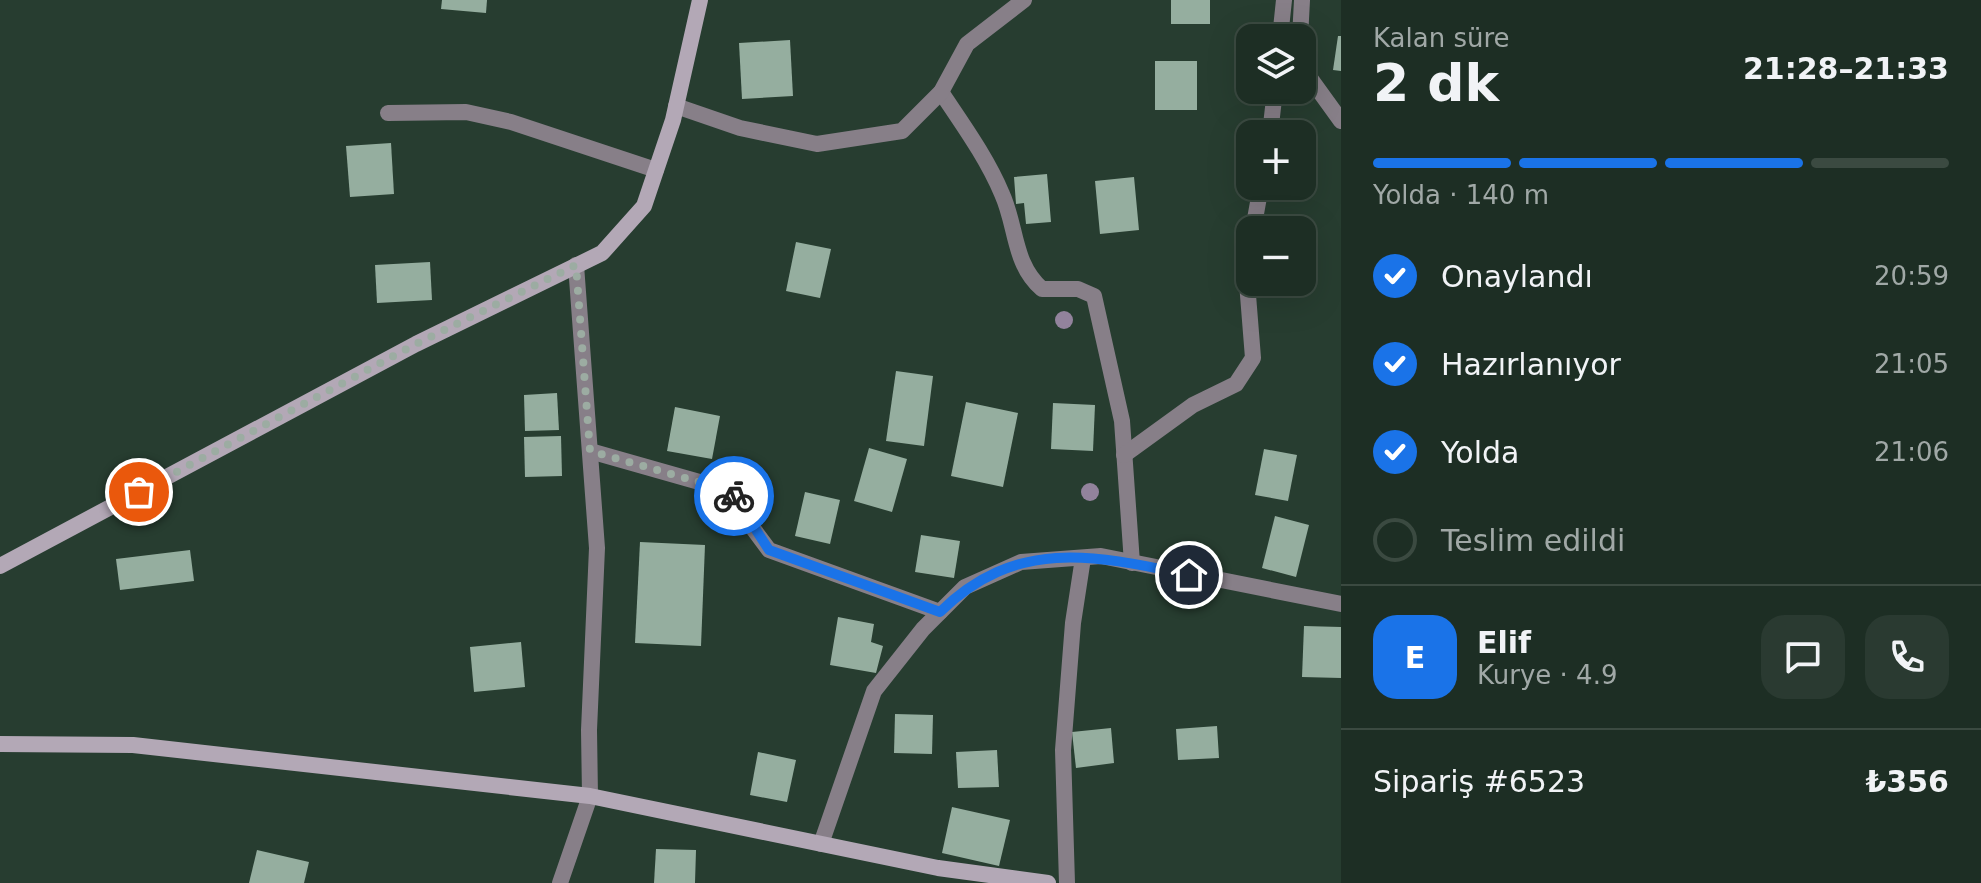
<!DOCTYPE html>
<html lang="tr">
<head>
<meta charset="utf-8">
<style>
	:root { --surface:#1d2e24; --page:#2a3a31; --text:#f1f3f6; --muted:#a0a8a6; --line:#3b4a41; --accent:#1a73e8 }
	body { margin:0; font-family:"DejaVu Sans",sans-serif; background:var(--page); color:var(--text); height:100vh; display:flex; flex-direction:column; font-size:30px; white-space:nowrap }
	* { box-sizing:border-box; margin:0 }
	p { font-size:26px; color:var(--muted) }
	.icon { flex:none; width:44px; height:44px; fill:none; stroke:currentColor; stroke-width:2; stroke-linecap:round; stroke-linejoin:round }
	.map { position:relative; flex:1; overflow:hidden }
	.drawer { display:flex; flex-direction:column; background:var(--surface); width:640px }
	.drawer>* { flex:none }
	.controls { position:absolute; left:1236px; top:24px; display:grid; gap:16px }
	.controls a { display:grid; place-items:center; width:80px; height:80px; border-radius:16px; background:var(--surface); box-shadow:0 8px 32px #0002,0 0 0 2px var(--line); font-size:40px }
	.pin { position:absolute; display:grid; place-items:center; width:68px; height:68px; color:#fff; margin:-34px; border:4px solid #fff; border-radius:50%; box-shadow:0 2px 8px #0007 }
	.courier { position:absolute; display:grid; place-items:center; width:80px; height:80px; margin:-40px; border:6px solid #1a73e8; border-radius:50%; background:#fff; color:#222; box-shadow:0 2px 10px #0007 }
	.head em { font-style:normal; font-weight:700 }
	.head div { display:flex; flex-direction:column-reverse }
	.head { display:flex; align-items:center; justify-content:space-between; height:136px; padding:0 32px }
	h1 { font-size:52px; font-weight:700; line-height:60px }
	.bar { display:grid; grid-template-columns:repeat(4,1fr); gap:12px 8px; align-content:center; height:96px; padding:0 32px }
	.bar i { height:10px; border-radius:6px; background:var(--line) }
	.bar .current { background:var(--accent) }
	.bar p { grid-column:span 4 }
	.line { display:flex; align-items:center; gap:20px; padding:0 32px; border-top:2px solid var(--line) }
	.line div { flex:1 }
	.round { display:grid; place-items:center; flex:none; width:84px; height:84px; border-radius:24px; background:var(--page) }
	ol { padding:0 32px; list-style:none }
	li { display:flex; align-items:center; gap:24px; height:88px }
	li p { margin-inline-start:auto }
	li .icon { padding:8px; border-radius:50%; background:var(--accent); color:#fff; stroke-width:4 }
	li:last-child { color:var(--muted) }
	li i { width:44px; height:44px; border:4px solid var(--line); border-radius:50% }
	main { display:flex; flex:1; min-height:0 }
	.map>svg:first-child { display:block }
</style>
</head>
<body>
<main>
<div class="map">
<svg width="1341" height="883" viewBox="0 0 1341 883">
	<rect width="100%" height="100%" fill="#273d30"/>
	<!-- building -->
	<g fill="#95ae9f">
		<polygon points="442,0 487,0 486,13 441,9"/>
		<rect x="1171" y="0" width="39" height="24"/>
		<polygon points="1338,36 1341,36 1341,71 1333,70"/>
		<polygon points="790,40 793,96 742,99 739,43"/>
		<rect x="1155" y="61" width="42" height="49"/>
		<polygon points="391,143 394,194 350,197 346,146"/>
		<polygon points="1047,174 1051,222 1026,224 1024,203 1016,204 1014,177"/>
		<polygon points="1134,177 1139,230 1100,234 1095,181"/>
		<polygon points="796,242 831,249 820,298 786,291"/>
		<polygon points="430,262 432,300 377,303 375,265"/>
		<polygon points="896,371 933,376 924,446 886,441"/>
		<polygon points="557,393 559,430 525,431 524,395"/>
		<polygon points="966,402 1018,413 1003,487 951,476"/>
		<polygon points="1053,403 1095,405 1093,451 1051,449"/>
		<polygon points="675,407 720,416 712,459 667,451"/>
		<polygon points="561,436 562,476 525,477 524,437"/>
		<polygon points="869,448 907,459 892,512 854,501"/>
		<polygon points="1264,449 1297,455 1288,501 1255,495"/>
		<polygon points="805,492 840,500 830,544 795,536"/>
		<polygon points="1275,516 1309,525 1296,577 1262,568"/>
		<polygon points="921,535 960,541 954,578 915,572"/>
		<polygon points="640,542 705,545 701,646 635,643"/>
		<polygon points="190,550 194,581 120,590 116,559"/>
		<polygon points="838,617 874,624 871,642 883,646 876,673 830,665"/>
		<polygon points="1304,626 1341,627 1341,678 1302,677"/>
		<polygon points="521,642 525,687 474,692 470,647"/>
		<polygon points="895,714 933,715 932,754 894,753"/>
		<polygon points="1217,726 1219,758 1178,760 1176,729"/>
		<polygon points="1111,728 1114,763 1076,768 1072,732"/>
		<polygon points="997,750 999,787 958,788 956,752"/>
		<polygon points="758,752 796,760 787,802 750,795"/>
		<polygon points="952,807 1010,820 999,866 942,853"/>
		<polygon points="656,849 696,850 695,883 654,883"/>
		<polygon points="257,850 309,862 304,883 249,883"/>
	</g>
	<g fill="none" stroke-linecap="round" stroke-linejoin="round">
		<!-- street -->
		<g stroke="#877f88" stroke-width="16">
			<polyline points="1280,38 1284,0"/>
			<polyline points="1300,38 1302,0"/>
			<polyline points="1302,67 1341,121"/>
			<path d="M941 92C963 125 987 158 1002 194 1017 227 1013 264 1042 289H1078L1094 296 1122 421 1132 563"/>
			<polyline points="676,106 740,128 817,144 902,131 941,92 967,44 1024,0"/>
			<polyline points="388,113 466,112 511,122 656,170"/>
			<polyline points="1270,134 1275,90"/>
			<polyline points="1253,230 1261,186"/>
			<polyline points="590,451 731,491 746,519 769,550 940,612"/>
			<polyline points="1124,455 1193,405 1236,384 1253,358 1246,270 1250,250"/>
			<polyline points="821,844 874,691 923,629 965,587 1021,562 1101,556 1341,604"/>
			<polyline points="560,883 590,796 589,730 597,548 576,265"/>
			<polyline points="1067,883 1063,750 1073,623 1083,558"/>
		</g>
		<!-- secondary -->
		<g stroke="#b3a8b6" stroke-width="16">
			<polyline points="0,566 416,344 602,253 644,206 673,120 700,0"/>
			<polyline points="0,744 133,745 590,796 938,868 1048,883"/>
		</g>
	</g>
	<!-- trees -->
	<g fill="#92839c">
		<circle cx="1064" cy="320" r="9"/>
		<circle cx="1090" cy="492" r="9"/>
	</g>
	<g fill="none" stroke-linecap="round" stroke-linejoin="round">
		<!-- done -->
		<polyline stroke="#9caca2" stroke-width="8" stroke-dasharray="0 14.4" points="139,492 416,344 576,265 590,451 731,491 734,496"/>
		<!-- route -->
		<path stroke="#1a73e8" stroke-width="10" d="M734 496 769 550 940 612C1016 537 1095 555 1189 575"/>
	</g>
</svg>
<div class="controls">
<a><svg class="icon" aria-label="layers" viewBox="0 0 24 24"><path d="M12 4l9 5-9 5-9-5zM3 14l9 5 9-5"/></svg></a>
<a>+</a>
<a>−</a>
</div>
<div class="pin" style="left:139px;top:492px;background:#ea580c"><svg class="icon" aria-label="bag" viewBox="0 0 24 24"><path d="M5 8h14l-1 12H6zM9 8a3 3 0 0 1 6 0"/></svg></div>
<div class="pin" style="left:1189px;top:575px;background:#1f2937"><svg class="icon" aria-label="home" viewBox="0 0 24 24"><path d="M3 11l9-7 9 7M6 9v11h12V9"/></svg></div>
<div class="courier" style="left:734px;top:496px"><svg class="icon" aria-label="bike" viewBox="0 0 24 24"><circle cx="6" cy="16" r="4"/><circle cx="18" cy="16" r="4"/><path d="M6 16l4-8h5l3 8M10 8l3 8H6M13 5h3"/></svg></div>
</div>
<section class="drawer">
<div class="head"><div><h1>2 dk</h1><p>Kalan süre</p></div><em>21:28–21:33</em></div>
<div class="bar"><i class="current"></i><i class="current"></i><i class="current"></i><i></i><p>Yolda · 140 m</p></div>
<ol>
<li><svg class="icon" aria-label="check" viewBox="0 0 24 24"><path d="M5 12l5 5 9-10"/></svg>Onaylandı<p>20:59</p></li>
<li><svg class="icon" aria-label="check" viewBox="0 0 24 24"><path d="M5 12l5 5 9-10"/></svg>Hazırlanıyor<p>21:05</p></li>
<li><svg class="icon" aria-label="check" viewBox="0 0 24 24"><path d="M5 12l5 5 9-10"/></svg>Yolda<p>21:06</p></li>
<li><i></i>Teslim edildi</li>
</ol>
<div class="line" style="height:144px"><b class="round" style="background:var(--accent);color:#fff">E</b><div><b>Elif</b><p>Kurye · 4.9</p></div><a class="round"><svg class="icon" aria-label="chat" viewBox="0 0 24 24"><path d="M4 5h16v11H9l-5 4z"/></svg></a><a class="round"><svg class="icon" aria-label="phone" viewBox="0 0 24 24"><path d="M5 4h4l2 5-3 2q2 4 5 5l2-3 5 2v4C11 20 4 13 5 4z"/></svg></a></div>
<div class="line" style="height:104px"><div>Sipariş #6523</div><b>₺356</b></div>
</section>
</main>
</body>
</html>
